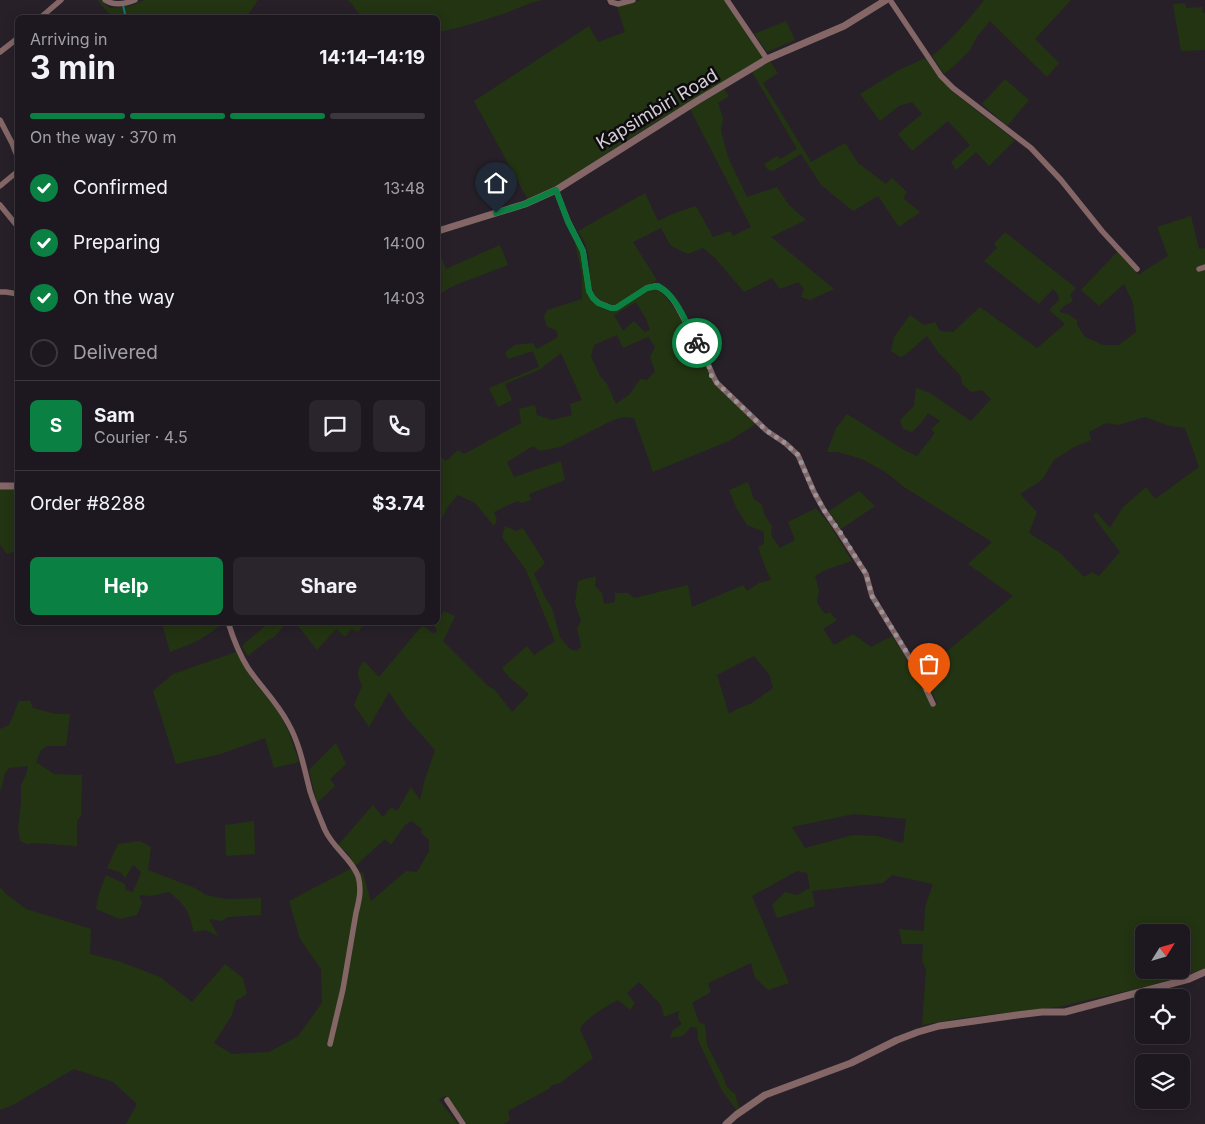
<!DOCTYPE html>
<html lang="en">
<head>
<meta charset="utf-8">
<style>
	:root { --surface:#1d181f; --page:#2a252c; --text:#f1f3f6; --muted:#a0a0a4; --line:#3b373d; --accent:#0b8043 }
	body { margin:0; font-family:Inter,sans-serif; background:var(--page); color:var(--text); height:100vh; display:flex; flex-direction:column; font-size:19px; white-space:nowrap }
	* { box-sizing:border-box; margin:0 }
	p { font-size:16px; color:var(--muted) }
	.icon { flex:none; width:28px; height:28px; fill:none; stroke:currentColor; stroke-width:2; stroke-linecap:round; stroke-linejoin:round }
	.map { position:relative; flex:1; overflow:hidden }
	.drawer { position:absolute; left:15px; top:15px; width:425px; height:610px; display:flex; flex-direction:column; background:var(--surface); border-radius:8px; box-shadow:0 2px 12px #0003,0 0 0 1px var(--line) }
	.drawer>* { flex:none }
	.needle { width:32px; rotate:53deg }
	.fabs { position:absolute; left:1135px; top:924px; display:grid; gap:10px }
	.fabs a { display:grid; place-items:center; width:55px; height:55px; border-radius:8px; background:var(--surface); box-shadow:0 2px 12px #0003,0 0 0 1px var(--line); font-size:25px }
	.pin { position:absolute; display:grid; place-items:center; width:42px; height:42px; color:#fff; margin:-51px -21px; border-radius:50% 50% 50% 0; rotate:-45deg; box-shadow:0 0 5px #0007 }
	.pin .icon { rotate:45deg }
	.courier { position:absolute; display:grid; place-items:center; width:50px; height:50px; margin:-25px; border:4px solid #0b8043; border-radius:50%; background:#fff; color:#222; box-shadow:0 1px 6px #0007 }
	.summary em { font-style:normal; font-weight:700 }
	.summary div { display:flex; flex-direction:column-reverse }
	.summary { display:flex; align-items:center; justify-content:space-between; height:85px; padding:0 15px }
	h1 { font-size:32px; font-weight:700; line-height:38px }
	.bar { display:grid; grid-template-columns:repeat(4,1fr); gap:8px 5px; align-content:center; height:60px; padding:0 15px }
	.bar i { height:6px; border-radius:4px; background:var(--line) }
	.bar .active { background:var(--accent) }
	.bar p { grid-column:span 4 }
	.line { display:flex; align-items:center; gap:12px; padding:0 15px; border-top:1px solid var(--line) }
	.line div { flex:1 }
	.round { display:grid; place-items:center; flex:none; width:52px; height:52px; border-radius:8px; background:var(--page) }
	ol { padding:0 15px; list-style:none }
	li { display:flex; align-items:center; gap:15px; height:55px }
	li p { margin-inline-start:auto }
	li .icon { padding:5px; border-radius:50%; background:var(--accent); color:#fff; stroke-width:4 }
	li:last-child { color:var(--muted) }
	li i { width:28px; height:28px; border:2px solid var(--line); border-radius:50% }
	.primary-button { display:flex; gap:10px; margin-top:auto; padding:10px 15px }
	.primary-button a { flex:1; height:58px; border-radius:8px; background:var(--accent); color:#fff; font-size:20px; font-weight:700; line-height:58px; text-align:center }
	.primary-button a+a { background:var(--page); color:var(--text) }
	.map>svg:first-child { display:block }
</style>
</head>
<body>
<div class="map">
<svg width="1205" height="1124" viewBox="0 0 1205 1124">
	<rect width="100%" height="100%" fill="#272029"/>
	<!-- green -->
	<g fill="#233412" fill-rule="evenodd">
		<polygon points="97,0 100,0 110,8 131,6 144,0 258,0 246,18 112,17"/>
		<path d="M347 0H544C529 2 517 9 503 14 481 21 460 28 438 32V18L361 17 352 4Z"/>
		<polygon points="641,0 724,0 764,58 656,122 554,187 528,200 474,101 589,26 598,42 625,32 617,6"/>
		<path d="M984 0H1071L1035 39 1059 63 1047 77 990 21 976 38 970 50 954 66 944 74 932 56C952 40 968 20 984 0Z"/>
		<polygon points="1185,3 1186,8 1202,7 1203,13 1205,13 1205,50 1181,51 1173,4"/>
		<polygon points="786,21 795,40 767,52 754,34"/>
		<polygon points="925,58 942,80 953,92 1015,140 989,166 976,152 956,170 951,162 970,145 948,121 912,151 898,134 922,114 912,102 899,106 880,121 860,94 897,71"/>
		<polygon points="770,61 778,73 763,83 811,162 845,143 858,163 886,184 892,178 907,192 903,198 920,212 899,227 878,196 853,211 821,185 801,154 773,171 768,170 764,164 777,156 780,159 797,149 752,72"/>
		<polygon points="1005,79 1029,100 1007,126 982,104"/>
		<path d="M724 89 729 96 718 103 723 118 721 131 728 157 747 197 777 187 789 205 806 220 771 237 834 289 810 300 801 297 804 289 798 282 780 289 772 278 744 292 716 259 703 248 688 254 671 246 661 228 633 242 657 280 616 305C585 306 592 273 588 253 587 245 582 238 578 231L645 193 658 221 675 213 696 206 713 237 730 231 733 236 751 227 690 109Z"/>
		<path d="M1191 216 1199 249 1205 248V969L1144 987 1058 1007 962 1018 922 1025 926 969 922 961 923 944H902L899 929 924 931 925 907 933 884 892 875 883 883 812 891 815 906 777 918 772 905 785 892 797 895 810 888 807 873 797 871 752 896 789 983 768 990 755 978 751 963 708 983 711 992 692 1003 699 1022 705 1025 707 1045 723 1076 727 1087 735 1094 739 1107 737 1111 721 1089 698 1040 697 1028 690 1027C686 1036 679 1038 670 1037L673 1030 682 1024 678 1018 679 1011 664 1017 661 1005 639 982 627 993 635 1003 630 1010 618 1000C607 1006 585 1018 580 1029L593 1058 560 1083 552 1085 549 1089 508 1111 510 1120 504 1124H467L445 1095 439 1100 458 1124H126L137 1104 113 1082 74 1069 11 1106 0 1110V887L5 893 26 909 91 929 90 954 118 961 160 977 192 1002 225 964 243 978 247 994 236 1001 232 1015 214 1043 232 1054 269 1052 298 1036 322 1003 321 969 300 939 289 901 354 867 348 853 338 845 373 805 383 817 391 807 397 811 411 787 420 800 425 779 435 750 405 716 389 692 369 727 354 705 362 686C357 675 356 671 364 661L379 677 420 628 424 626 434 634 437 630 434 626 444 611 455 616 443 641 488 686 495 690 512 712 529 694 509 677 502 668 527 646 534 655 555 641 526 570 502 537 505 526 516 531 523 528 545 563 534 574 546 599 552 608 560 637 570 649 577 651 581 646 577 628 581 621 575 603 578 581 596 576 595 586 602 593 604 604 615 602V593H628L634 598 688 585 692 607 743 585 747 591 759 583 771 580 766 569 758 547 764 544V532L747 525 736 507 729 490 748 482 754 499 762 505 765 516 772 526 771 535 780 548 795 540 788 522 816 508 830 525 852 561 825 570 815 576 819 590 817 603 825 614 830 612 837 620 823 629 834 645 853 634 871 647 892 636 918 678 932 706 937 703 922 672 1013 596 968 564 992 542 904 487 887 473 862 459 838 452H827L836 428 847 414 906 451 917 456 935 433 931 429 940 421 928 413 922 422 912 432 903 429 900 420 914 406 916 388 930 393 971 421 991 399 982 390 971 392 962 384 961 376 938 352 927 336 905 355 900 357 891 351 894 337 910 315 924 325 935 322 940 331 953 332 980 307 1037 348 1065 324 1049 310 1059 300 1058 294 1053 289 1039 304 984 261 997 248 994 244 1005 232 1076 288 1070 295 1073 301 1064 306 1059 312 1068 314 1077 320V325L1085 337 1103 345H1119L1136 332 1133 303 1124 284 1099 306 1081 290 1117 252 1139 275 1144 271 1168 256 1157 227ZM1145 417 1170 426 1185 428 1199 467 1155 499 1146 487 1123 507 1110 528 1096 512 1093 516 1120 552 1099 576 1092 572 1084 577 1059 552 1029 533 1037 512 1020 494 1042 480 1054 460 1074 447 1091 440 1089 432 1106 423 1118 425ZM754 656 770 676 773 688 752 703 737 709 729 714 717 675ZM854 814 906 819 903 843 877 836 853 835 805 848 792 827ZM411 821 422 829 421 833 429 840V851L417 872 406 871 371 901 363 873 354 867 385 839 391 845 404 826ZM1144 932H1181V970H1144Z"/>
		<path d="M574 239 579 247 591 300 600 307 609 311 616 310 645 292 653 289 660 290 677 312 684 327 704 362 714 383 756 424 729 441 653 472 634 418 624 417 613 420 560 447 540 451 533 446 507 462 514 477 561 461 565 480 529 494 531 500 522 503 517 501 494 512 497 520 494 526 475 503 458 495 449 505 441 520 438 521V455L446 461 458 450 464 454 521 423 519 409 535 405 537 415 552 420 572 415 570 404 582 400 561 353 539 370 505 384 512 400 498 407 489 388 539 367 533 351 508 359 505 352 515 345 533 343 537 349 558 337 556 330 547 327 544 317 547 310 582 299V275ZM636 302 646 319 650 330 645 332 634 321 623 331 614 315ZM617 335 623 348 648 337 655 347 650 357 655 371 647 380 640 379 630 394 616 404 607 384 600 376 591 356 594 345Z"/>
		<polygon points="500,245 508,265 453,286 438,295 438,249 446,269"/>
		<polygon points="0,489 17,489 17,551 7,554 0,545"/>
		<polygon points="859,491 875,506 841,529 829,511"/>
		<path d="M223 622C209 637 189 645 170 652L162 623Z"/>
		<polygon points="268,623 272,625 274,623 287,623 273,638 269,639 248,656 242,646"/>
		<polygon points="296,623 365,623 358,632 351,629 345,637 336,629 317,650"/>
		<polygon points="236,652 254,682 275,706 288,730 299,762 274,768 265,738 221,754 176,764 153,691 173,674"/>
		<polygon points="19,701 30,701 33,708 56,714 70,714 66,746 47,746 41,750 36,762 54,774 82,775 81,816 77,821 77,846 35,843 27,844 20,841 18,828 21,802 21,785 26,775 28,766 9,768 5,773 1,790 0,790 0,729 9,725"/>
		<polygon points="336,743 346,764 330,779 335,786 317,803 309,770"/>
		<polygon points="254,821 255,854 226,856 225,825"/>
		<path d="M140 841 151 847 148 870 195 888 206 895 226 899 261 898V915L228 917 222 921 209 919 218 936 206 930 194 932C188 909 187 907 169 892L151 896 139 895 142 903 137 915 120 919 96 909 99 893 106 875 125 884 126 890 133 892 141 872 133 865 125 878 120 872 107 868 118 844Z"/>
	</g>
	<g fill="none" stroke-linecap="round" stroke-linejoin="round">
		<!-- stream -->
		<polyline stroke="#107681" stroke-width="2" points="123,5 126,18"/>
		<!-- minor -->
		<g stroke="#846666" stroke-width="5.5">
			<path d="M105 0C114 6 125 4 135 0"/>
			<polyline points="610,0 611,2 618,4 633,0"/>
			<polyline points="727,0 767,59"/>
			<polyline points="890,0 941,76 953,88 1031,148 1061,180 1102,231 1137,269"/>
			<polyline points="40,18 61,0"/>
			<polyline points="0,52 18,38"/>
			<polyline points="0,120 12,143 18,158"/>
			<polyline points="0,186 18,171"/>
			<path d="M556 190 568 221 583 251 589 291 593 298 599 303 611 308H616L647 288 655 286C673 290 682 317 690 331 695 342 703 351 707 362 711 369 712 376 717 383L767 431 785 443 798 455 814 492 824 510 839 532 866 574 872 596 917 670 933 704"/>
			<polyline points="0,205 18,227"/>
			<polyline points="1199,269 1205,267"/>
			<polyline points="0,292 6,292 18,294"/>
			<path d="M228 622C233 638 239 654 248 668 261 687 277 702 288 723 300 744 304 768 310 791 314 804 320 818 325 830 333 848 351 858 358 876 362 889 359 901 356 913L343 989 330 1044"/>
			<polyline points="447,1100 463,1124"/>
		</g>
		<!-- tertiary -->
		<g stroke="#846666" stroke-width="7">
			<polyline points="438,231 525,204 556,190 697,101 767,59 844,26 886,0"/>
			<polyline points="0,486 18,486"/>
			<polyline points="726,1124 736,1115 765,1095 851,1063 897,1040 918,1032 939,1026 1017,1015 1042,1012 1065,1012 1189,979 1205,972"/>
		</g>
	</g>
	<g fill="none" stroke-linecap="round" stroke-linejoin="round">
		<!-- done -->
		<polyline stroke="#989299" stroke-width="5" stroke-dasharray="0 9" points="697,343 708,362 711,375 717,383 767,431 785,443 798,455 814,492 824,510 840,532 866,574 872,596 909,656 929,694"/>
		<!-- route -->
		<path stroke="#0b8043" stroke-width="6" d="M496 213 525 204 556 190 568 222 583 251 589 291 593 298 598 303 611 308H616L647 288 658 286C678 297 686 324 697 343"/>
	</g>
	<g text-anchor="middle" stroke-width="5" stroke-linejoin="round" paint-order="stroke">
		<!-- street labels -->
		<g font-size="18" fill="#d5d0d6" stroke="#0e0b0f">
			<text transform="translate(657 109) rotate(-31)" y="6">Kapsimbiri Road</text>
		</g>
	</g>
</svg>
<div class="fabs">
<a><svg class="needle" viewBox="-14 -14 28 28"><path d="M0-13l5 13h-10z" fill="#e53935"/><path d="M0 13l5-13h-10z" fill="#a0a0a4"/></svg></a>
<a><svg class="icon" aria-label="locate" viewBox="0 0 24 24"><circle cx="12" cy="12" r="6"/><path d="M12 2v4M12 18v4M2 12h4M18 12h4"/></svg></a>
<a><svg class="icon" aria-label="layers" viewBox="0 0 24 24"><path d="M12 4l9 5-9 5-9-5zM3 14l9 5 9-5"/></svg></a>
</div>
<div class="pin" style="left:929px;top:694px;background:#ea580c"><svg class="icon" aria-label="bag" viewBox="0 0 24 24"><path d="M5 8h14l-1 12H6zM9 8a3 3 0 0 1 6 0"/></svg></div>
<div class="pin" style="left:496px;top:213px;background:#1f2937"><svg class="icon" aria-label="home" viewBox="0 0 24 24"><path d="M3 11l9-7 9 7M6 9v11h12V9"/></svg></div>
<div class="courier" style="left:697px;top:343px"><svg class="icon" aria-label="bike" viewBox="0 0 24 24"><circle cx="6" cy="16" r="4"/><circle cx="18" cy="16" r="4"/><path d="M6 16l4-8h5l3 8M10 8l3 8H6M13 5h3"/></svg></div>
<section class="drawer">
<div class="summary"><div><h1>3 min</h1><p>Arriving in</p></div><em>14:14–14:19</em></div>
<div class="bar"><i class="active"></i><i class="active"></i><i class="active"></i><i></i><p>On the way · 370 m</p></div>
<ol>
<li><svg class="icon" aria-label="check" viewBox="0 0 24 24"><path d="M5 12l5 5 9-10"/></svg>Confirmed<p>13:48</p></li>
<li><svg class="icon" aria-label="check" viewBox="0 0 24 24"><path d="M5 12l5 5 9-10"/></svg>Preparing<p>14:00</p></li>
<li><svg class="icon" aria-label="check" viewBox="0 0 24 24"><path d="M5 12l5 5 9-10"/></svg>On the way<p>14:03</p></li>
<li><i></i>Delivered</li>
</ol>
<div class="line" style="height:90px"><b class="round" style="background:var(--accent);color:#fff">S</b><div><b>Sam</b><p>Courier · 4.5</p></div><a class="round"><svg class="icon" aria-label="chat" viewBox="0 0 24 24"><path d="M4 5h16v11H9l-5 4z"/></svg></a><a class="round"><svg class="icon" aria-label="phone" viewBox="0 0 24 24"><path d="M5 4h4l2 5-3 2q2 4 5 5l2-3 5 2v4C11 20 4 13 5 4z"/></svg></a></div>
<div class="line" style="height:65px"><div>Order #8288</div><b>$3.74</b></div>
<div class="primary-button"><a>Help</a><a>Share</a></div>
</section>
</div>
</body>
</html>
